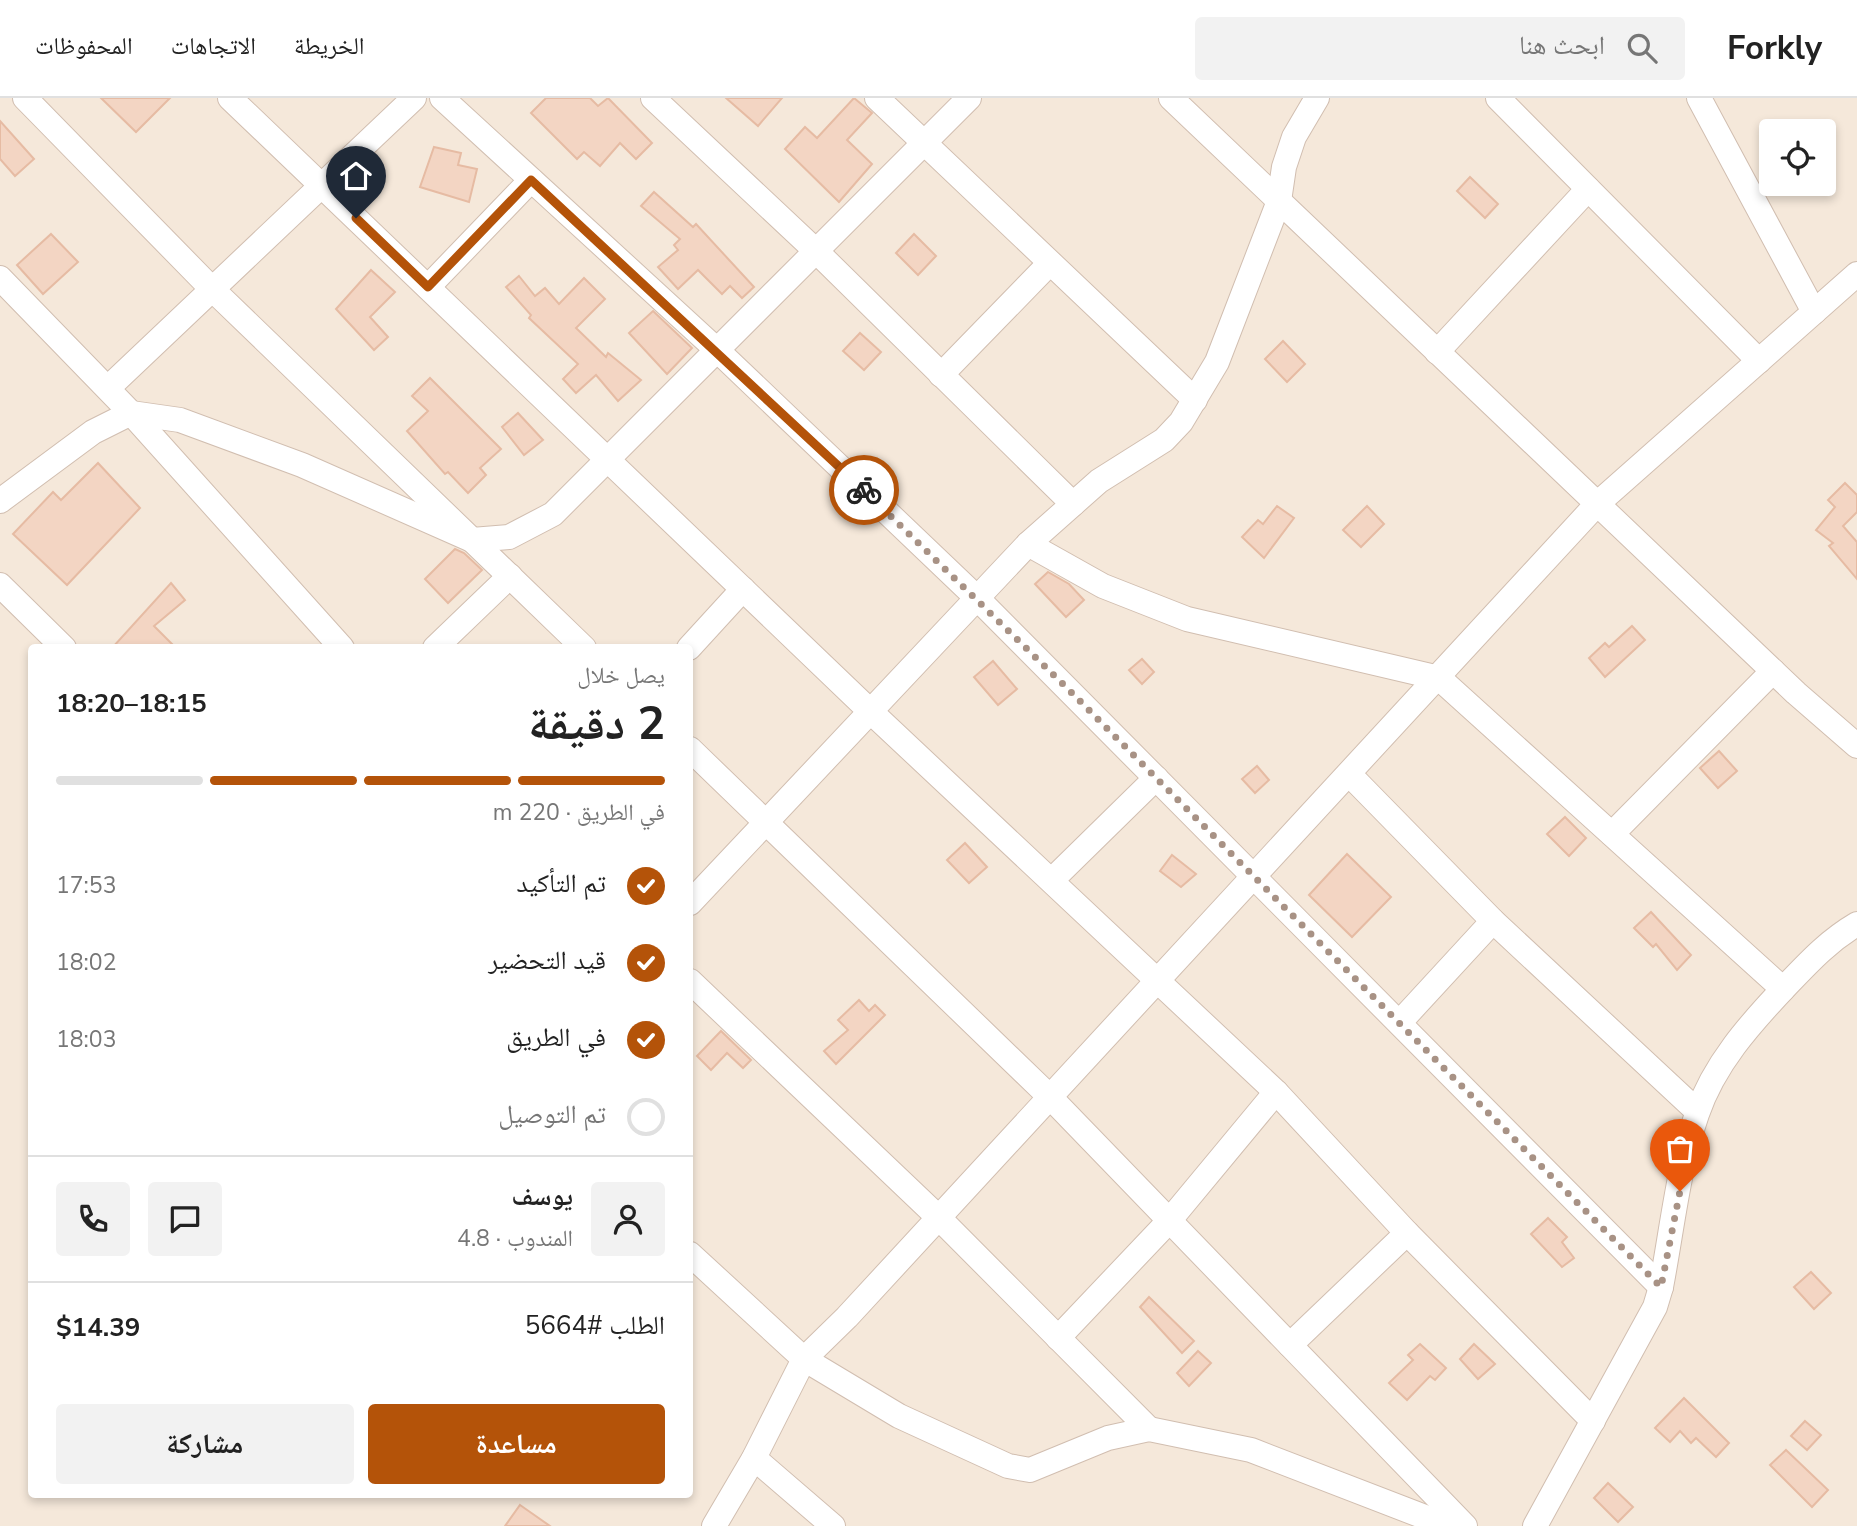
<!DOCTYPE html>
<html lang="ar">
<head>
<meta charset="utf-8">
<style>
	:root { --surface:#fff; --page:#f2f2f2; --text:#222; --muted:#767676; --line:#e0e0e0; --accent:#b45309 }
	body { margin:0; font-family:"Nunito Sans","Noto Naskh Arabic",sans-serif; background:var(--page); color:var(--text); direction:rtl; height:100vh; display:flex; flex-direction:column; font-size:26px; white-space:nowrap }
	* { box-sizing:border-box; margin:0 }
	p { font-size:23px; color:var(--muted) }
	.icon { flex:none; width:38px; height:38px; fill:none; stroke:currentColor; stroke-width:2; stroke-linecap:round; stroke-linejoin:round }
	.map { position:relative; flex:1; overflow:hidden; direction:ltr }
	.sheet { position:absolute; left:28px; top:546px; width:665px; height:854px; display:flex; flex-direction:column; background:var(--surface); border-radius:7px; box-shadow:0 4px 10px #0003; direction:rtl }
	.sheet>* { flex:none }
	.buttons { position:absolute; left:1759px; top:21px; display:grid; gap:14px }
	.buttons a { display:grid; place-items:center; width:77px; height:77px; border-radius:7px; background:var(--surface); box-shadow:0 4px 10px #0003; font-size:35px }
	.pin { position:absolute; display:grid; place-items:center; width:60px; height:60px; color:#fff; margin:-72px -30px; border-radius:50% 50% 50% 0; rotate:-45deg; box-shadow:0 0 7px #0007 }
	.pin .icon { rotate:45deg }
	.courier { position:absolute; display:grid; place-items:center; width:70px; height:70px; margin:-35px; border:5px solid #b45309; border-radius:50%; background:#fff; color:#222; box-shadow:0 2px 9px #0007 }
	.headline em { font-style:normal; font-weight:700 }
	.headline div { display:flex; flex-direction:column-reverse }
	.headline { display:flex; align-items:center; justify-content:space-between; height:119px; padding:0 28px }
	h1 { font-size:46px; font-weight:700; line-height:52px }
	.bar { display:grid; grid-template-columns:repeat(4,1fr); gap:10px 7px; align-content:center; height:84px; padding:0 28px }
	.bar i { height:9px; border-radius:5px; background:var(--line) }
	.bar .selected { background:var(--accent) }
	.bar p { grid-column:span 4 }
	.line { display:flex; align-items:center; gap:18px; padding:0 28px; border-top:2px solid var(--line) }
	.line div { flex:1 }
	.round { display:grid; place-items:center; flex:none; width:74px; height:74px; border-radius:7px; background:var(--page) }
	ol { padding:0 28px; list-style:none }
	li { display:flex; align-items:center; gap:21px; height:77px }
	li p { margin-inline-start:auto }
	li .icon { padding:7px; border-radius:50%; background:var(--accent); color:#fff; stroke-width:4 }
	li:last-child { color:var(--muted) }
	li i { width:38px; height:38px; border:4px solid var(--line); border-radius:50% }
	.button { display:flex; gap:14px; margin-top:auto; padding:14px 28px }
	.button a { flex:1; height:80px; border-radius:7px; background:var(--accent); color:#fff; font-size:28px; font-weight:700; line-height:80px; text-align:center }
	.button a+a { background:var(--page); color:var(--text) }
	header { display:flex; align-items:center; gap:42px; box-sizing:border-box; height:98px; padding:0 35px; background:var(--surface); border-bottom:2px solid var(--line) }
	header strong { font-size:33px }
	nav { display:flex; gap:38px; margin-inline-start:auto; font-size:24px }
	.search { width:490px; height:63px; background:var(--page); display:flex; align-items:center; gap:18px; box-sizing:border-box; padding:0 24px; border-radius:7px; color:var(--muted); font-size:26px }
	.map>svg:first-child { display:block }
</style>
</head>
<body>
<header>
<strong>Forkly</strong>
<div class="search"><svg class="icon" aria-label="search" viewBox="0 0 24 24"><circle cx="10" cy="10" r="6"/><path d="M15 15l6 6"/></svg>ابحث هنا</div>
<nav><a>الخريطة</a><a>الاتجاهات</a><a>المحفوظات</a></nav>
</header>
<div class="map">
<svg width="1857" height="1428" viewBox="0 0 1857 1428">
	<rect width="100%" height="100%" fill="#fdf6ec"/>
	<!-- residential -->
	<path fill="#f5e8da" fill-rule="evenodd" d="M0 0H1857V1428H0ZM1771 33H1824V86H1771ZM32 550H690V1396H32Z"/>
	<!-- building -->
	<g fill="#f3d5c3" stroke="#e6bba3" stroke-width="2">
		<polygon points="101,0 170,0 136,34"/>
		<polygon points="546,0 590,0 598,8 608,0 652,45 636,61 620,45 600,68 584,54 577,61 531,15"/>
		<polygon points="726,0 782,0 758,28"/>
		<polygon points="854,0 872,15 847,42 872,66 839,104 785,51 805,29 817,40"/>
		<polygon points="0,23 34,61 15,78 0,61"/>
		<polygon points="434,49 461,55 458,67 477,71 469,104 420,89"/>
		<polygon points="1470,79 1498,106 1485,120 1457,93"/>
		<polygon points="654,94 693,129 696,126 754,189 742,200 730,188 722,196 698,172 678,191 658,169 678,152 674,147 680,141 641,108"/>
		<polygon points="51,136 78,164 43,196 17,167"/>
		<polygon points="914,136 936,158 918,177 896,155"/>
		<polygon points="371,172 395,194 370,219 388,239 374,252 336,211"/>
		<polygon points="519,178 535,198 545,190 559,206 584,180 605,201 576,230 606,259 608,255 641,282 618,303 596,277 576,295 563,281 578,266 529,220 531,217 506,189"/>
		<polygon points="653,213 692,250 667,276 629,235"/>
		<polygon points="860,235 881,254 864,272 843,253"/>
		<polygon points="1283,243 1305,266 1287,284 1265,261"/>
		<polygon points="430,280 501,351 480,370 486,377 468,395 448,374 445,376 407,333 428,313 412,298"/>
		<polygon points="518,315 543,342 524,357 502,329"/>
		<polygon points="98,365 140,410 67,487 13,436 53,394 61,402"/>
		<polygon points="1845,385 1857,397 1857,414 1843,428 1857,444 1857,481 1829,448 1833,445 1816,432 1835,409 1828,402"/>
		<polygon points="1277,408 1294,420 1264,460 1242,439 1258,422 1263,426"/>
		<polygon points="1367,408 1384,426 1361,449 1343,432"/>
		<polygon points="455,451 464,455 482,472 448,505 425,481"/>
		<polygon points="1048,474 1069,486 1084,502 1066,519 1035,486"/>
		<polygon points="171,485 185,502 154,528 176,550 133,550 130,547 112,550"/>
		<polygon points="1632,528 1645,542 1605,579 1589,560 1605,545 1609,549"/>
		<polygon points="1142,561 1154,574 1142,586 1129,572"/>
		<polygon points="993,563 1017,591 998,607 974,579"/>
		<polygon points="1719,653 1737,673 1718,690 1700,670"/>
		<polygon points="1257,668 1269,682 1255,695 1242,681"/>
		<polygon points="1565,719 1586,740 1569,758 1547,736"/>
		<polygon points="965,745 987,769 969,785 947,762"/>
		<polygon points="1347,756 1391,799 1352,839 1309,797"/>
		<polygon points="1172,757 1196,776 1181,789 1160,773"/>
		<polygon points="1651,814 1691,857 1677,872 1656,846 1653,849 1634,830"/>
		<polygon points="859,902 869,913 875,907 885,917 836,966 824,953 848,932 838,922"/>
		<polygon points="721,933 751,962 743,970 727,955 711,972 697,958"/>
		<polygon points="1548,1120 1567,1139 1562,1144 1574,1160 1562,1169 1531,1136"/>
		<polygon points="1811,1174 1831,1195 1814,1211 1794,1189"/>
		<polygon points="1149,1199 1194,1243 1182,1255 1140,1209"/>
		<polygon points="1420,1246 1446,1270 1435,1282 1430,1278 1407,1302 1389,1285 1413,1262 1408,1257"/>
		<polygon points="1474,1246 1495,1266 1478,1281 1460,1261"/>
		<polygon points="1198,1253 1211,1265 1189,1288 1177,1275"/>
		<polygon points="1684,1300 1729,1345 1716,1359 1696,1340 1691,1345 1680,1333 1670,1344 1655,1330"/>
		<polygon points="1805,1323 1821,1337 1807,1352 1791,1338"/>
		<polygon points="1786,1352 1828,1392 1812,1409 1770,1367"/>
		<polygon points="1608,1385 1633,1409 1618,1424 1594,1400"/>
		<polygon points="520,1407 550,1428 505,1428"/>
	</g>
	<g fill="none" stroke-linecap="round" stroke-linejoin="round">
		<defs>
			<g id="minor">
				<polyline points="25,0 211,190 584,550"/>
				<polyline points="230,0 870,613 1276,994 1407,1135 1593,1323"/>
				<polyline points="442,0 717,252 977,500 1661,1189"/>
				<polyline points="653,0 816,153 1073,406"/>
				<polyline points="877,0 1195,302"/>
				<polyline points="1171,0 1796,595 1857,648"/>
				<polyline points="1498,0 1759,263"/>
				<polyline points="1699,0 1814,214"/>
				<polyline points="0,180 131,315 342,550"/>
				<polyline points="428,189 531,82"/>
				<polyline points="1437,254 1588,91"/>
				<polyline points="941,277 1050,165"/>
				<polyline points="108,290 414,0"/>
				<polyline points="0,403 93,334 131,315 180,322 302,367 472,442 509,439 553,416 969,0"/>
				<polyline points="1028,446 1103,488 1187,521 1439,580 1783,891"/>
				<polyline points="0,487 64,550"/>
				<polyline points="435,550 510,478"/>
				<polyline points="689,550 743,491"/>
				<polyline points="690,651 1050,999 1465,1428"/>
				<polyline points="1349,676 1493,823 1697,1013"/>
				<polyline points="1612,736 1773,573"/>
				<polyline points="1053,781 1156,680"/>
				<polyline points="690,805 1028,446 1099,383 1164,342 1181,324 1217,264 1279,103 1284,69 1294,39 1317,0"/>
				<polyline points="690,883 938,1119 1149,1331"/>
				<polyline points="1400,924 1493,823"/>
				<polyline points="690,1156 804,1261 899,1318 1008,1368 1030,1372 1108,1340 1149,1331 1251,1352 1448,1428"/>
				<polyline points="1058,1240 1169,1123 1276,994"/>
				<polyline points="1290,1247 1407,1135"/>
				<polyline points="754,1360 833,1428"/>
				<polyline points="714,1428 754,1360 804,1261 847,1219 1597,406 1857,176"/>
				<path d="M1535 1428 1655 1209 1661 1189C1672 1132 1678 1070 1697 1016 1714 966 1750 926 1785 889 1808 865 1828 843 1857 826"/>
			</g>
		</defs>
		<!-- minor casing -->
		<use href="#minor" stroke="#d1beb0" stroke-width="26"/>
		<!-- minor -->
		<use href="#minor" stroke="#fff" stroke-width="24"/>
	</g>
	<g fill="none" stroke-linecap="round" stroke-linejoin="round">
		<!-- done -->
		<polyline stroke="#a89285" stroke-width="7" stroke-dasharray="0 12.6" points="864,392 1067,590 1661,1189 1680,1093"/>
		<!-- route -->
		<polyline stroke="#b45309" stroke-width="9" points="356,120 428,189 531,82 864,392"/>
	</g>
</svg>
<div class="buttons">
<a><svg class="icon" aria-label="locate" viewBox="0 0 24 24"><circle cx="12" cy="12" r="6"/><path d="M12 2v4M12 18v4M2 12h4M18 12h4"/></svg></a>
</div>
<div class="pin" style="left:1680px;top:1093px;background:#ea580c"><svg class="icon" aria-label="bag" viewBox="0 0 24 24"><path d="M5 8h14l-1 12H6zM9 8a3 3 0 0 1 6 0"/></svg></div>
<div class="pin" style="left:356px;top:120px;background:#1f2937"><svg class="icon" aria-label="home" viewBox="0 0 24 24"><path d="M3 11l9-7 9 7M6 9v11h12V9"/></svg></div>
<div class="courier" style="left:864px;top:392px"><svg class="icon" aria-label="bike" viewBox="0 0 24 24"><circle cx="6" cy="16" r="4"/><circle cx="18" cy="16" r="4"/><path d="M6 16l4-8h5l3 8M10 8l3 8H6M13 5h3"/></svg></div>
<section class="sheet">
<div class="headline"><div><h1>2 دقيقة</h1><p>يصل خلال</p></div><em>18:15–18:20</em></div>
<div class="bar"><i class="selected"></i><i class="selected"></i><i class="selected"></i><i></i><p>في الطريق · 220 m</p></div>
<ol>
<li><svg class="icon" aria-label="check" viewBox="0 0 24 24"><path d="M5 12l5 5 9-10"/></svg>تم التأكيد<p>17:53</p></li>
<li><svg class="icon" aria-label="check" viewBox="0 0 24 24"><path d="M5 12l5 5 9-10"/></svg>قيد التحضير<p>18:02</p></li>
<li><svg class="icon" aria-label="check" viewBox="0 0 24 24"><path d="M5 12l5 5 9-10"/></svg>في الطريق<p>18:03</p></li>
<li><i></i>تم التوصيل</li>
</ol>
<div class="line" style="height:126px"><a class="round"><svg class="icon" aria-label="person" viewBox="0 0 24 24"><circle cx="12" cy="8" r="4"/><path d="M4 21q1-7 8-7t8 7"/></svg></a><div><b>يوسف</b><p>المندوب · 4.8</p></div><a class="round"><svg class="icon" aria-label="chat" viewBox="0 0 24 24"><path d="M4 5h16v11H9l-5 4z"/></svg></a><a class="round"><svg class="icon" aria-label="phone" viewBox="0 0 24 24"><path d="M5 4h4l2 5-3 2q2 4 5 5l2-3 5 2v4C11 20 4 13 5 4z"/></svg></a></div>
<div class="line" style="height:91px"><div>الطلب #5664</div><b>$14.39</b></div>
<div class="button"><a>مساعدة</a><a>مشاركة</a></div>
</section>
</div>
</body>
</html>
